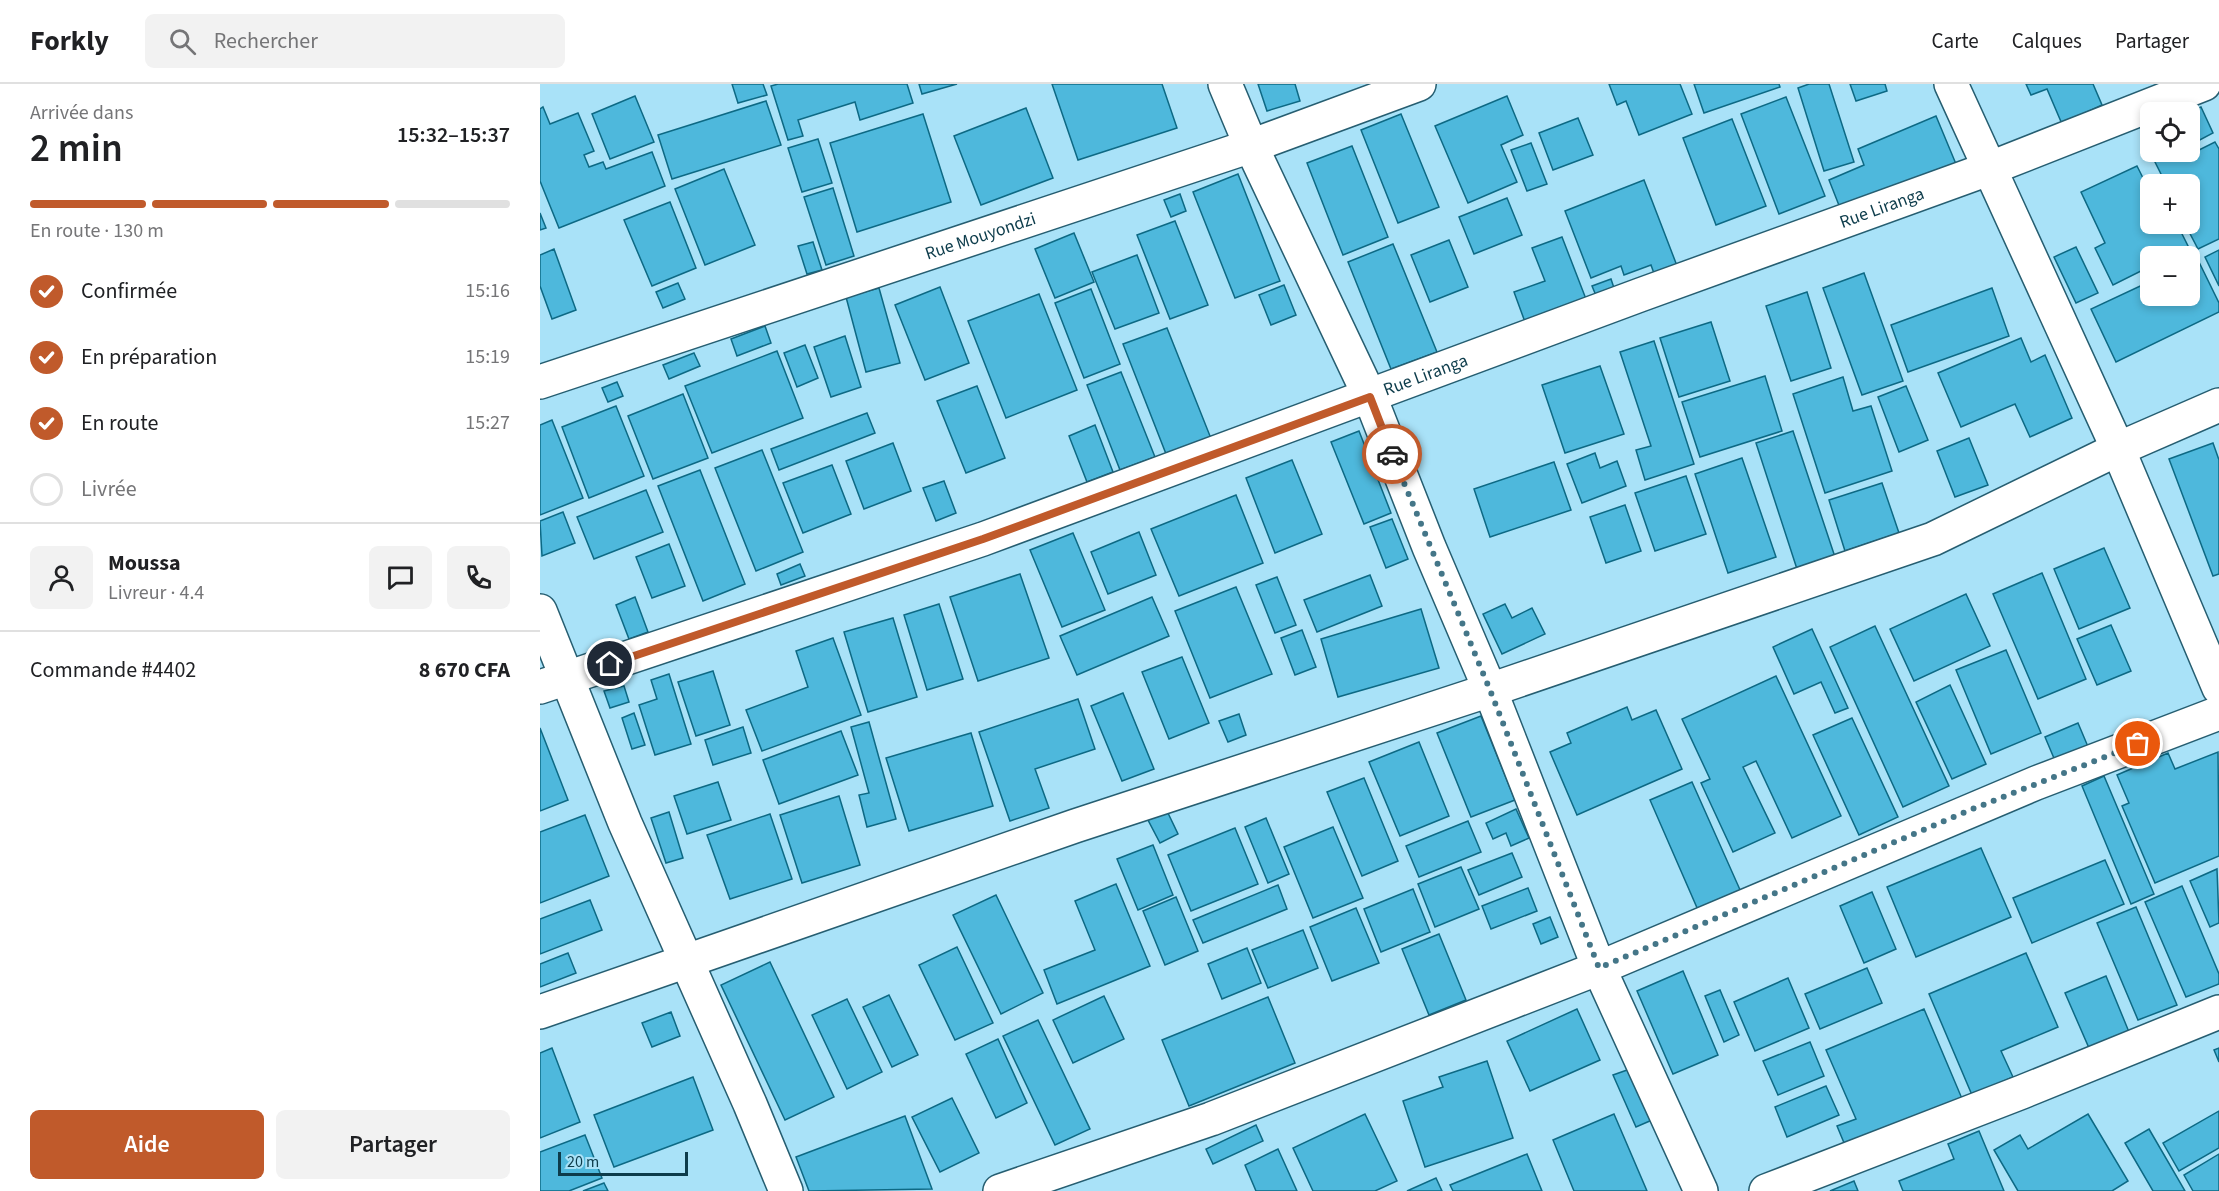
<!DOCTYPE html>
<html lang="fr">
<head>
<meta charset="utf-8">
<style>
	:root { --surface:#fff; --page:#f2f2f2; --text:#202124; --muted:#757577; --line:#e0e0e0; --accent:#c05a2b }
	body { margin:0; font-family:"Source Sans 3",sans-serif; background:var(--page); color:var(--text); height:100vh; display:flex; flex-direction:column; font-size:22px; white-space:nowrap }
	* { box-sizing:border-box; margin:0 }
	p { font-size:20px; color:var(--muted) }
	.icon { flex:none; width:33px; height:33px; fill:none; stroke:currentColor; stroke-width:2; stroke-linecap:round; stroke-linejoin:round }
	.map { position:relative; flex:1; overflow:hidden }
	.details { display:flex; flex-direction:column; background:var(--surface); width:540px }
	.details>* { flex:none }
	.controls { position:absolute; left:1600px; top:18px; display:grid; gap:12px }
	.controls a { display:grid; place-items:center; width:60px; height:60px; border-radius:9px; background:var(--surface); box-shadow:0 3px 9px #0003; font-size:30px }
	.scale { position:absolute; left:18px; bottom:15px; width:130px; box-sizing:border-box; padding-left:6px; border:3px solid #0d3c4b; border-top:0; font-size:16px; line-height:21px; white-space:nowrap; color:#0d3c4b; -webkit-text-stroke:4px #a9e2f8; paint-order:stroke }
	.pin { position:absolute; display:grid; place-items:center; width:51px; height:51px; color:#fff; margin:-26px; border:3px solid #fff; border-radius:50%; box-shadow:0 2px 6px #0007 }
	.courier { position:absolute; display:grid; place-items:center; width:60px; height:60px; margin:-30px; border:4px solid #c05a2b; border-radius:50%; background:#fff; color:#222; box-shadow:0 2px 8px #0007 }
	.overview em { font-style:normal; font-weight:600 }
	.overview div { display:flex; flex-direction:column-reverse }
	.overview { display:flex; align-items:center; justify-content:space-between; height:102px; padding:0 30px }
	h1 { font-size:39px; font-weight:600; line-height:45px }
	.bar { display:grid; grid-template-columns:repeat(4,1fr); gap:9px 6px; align-content:center; height:72px; padding:0 30px }
	.bar i { height:8px; border-radius:4px; background:var(--line) }
	.bar .selected { background:var(--accent) }
	.bar p { grid-column:span 4 }
	.line { display:flex; align-items:center; gap:15px; padding:0 30px; border-top:2px solid var(--line) }
	.line div { flex:1 }
	.round { display:grid; place-items:center; flex:none; width:63px; height:63px; border-radius:9px; background:var(--page) }
	ol { padding:0 30px; list-style:none }
	li { display:flex; align-items:center; gap:18px; height:66px }
	li p { margin-inline-start:auto }
	li .icon { padding:6px; border-radius:50%; background:var(--accent); color:#fff; stroke-width:4 }
	li:last-child { color:var(--muted) }
	li i { width:33px; height:33px; border:3px solid var(--line); border-radius:50% }
	.button { display:flex; gap:12px; margin-top:auto; padding:12px 30px }
	.button a { flex:1; height:69px; border-radius:9px; background:var(--accent); color:#fff; font-size:24px; font-weight:600; line-height:69px; text-align:center }
	.button a+a { background:var(--page); color:var(--text) }
	header { display:flex; align-items:center; gap:36px; box-sizing:border-box; height:84px; padding:0 30px; background:var(--surface); border-bottom:2px solid var(--line) }
	header strong { font-size:28px }
	nav { display:flex; gap:33px; margin-inline-start:auto; font-size:21px }
	.search { width:420px; height:54px; background:var(--page); display:flex; align-items:center; gap:15px; box-sizing:border-box; padding:0 21px; border-radius:9px; color:var(--muted); font-size:22px }
	main { display:flex; flex:1; min-height:0 }
	.map>svg:first-child { display:block }
</style>
</head>
<body>
<header>
<strong>Forkly</strong>
<div class="search"><svg class="icon" aria-label="search" viewBox="0 0 24 24"><circle cx="10" cy="10" r="6"/><path d="M15 15l6 6"/></svg>Rechercher</div>
<nav><a>Carte</a><a>Calques</a><a>Partager</a></nav>
</header>
<main>
<section class="details">
<div class="overview"><div><h1>2 min</h1><p>Arrivée dans</p></div><em>15:32–15:37</em></div>
<div class="bar"><i class="selected"></i><i class="selected"></i><i class="selected"></i><i></i><p>En route · 130 m</p></div>
<ol>
<li><svg class="icon" aria-label="check" viewBox="0 0 24 24"><path d="M5 12l5 5 9-10"/></svg>Confirmée<p>15:16</p></li>
<li><svg class="icon" aria-label="check" viewBox="0 0 24 24"><path d="M5 12l5 5 9-10"/></svg>En préparation<p>15:19</p></li>
<li><svg class="icon" aria-label="check" viewBox="0 0 24 24"><path d="M5 12l5 5 9-10"/></svg>En route<p>15:27</p></li>
<li><i></i>Livrée</li>
</ol>
<div class="line" style="height:108px"><a class="round"><svg class="icon" aria-label="person" viewBox="0 0 24 24"><circle cx="12" cy="8" r="4"/><path d="M4 21q1-7 8-7t8 7"/></svg></a><div><b>Moussa</b><p>Livreur · 4.4</p></div><a class="round"><svg class="icon" aria-label="chat" viewBox="0 0 24 24"><path d="M4 5h16v11H9l-5 4z"/></svg></a><a class="round"><svg class="icon" aria-label="phone" viewBox="0 0 24 24"><path d="M5 4h4l2 5-3 2q2 4 5 5l2-3 5 2v4C11 20 4 13 5 4z"/></svg></a></div>
<div class="line" style="height:78px"><div>Commande #4402</div><b>8 670 CFA</b></div>
<div class="button"><a>Aide</a><a>Partager</a></div>
</section>
<div class="map">
<svg width="1679" height="1107" viewBox="0 0 1679 1107">
	<rect width="100%" height="100%" fill="#a9e2f8"/>
	<!-- building -->
	<g fill="#4eb8dc" stroke="#0d6984" stroke-width="1.5">
		<polygon points="192,0 223,0 227,11 198,19"/>
		<polygon points="238,0 367,0 373,19 320,36 315,18 258,36 263,52 248,56 231,2"/>
		<polygon points="379,0 417,0 382,10"/>
		<polygon points="512,0 622,0 637,44 538,76"/>
		<polygon points="718,0 755,0 760,17 727,27"/>
		<polygon points="1069,0 1140,0 1152,30 1099,51 1086,17 1077,21"/>
		<polygon points="1154,0 1239,0 1240,3 1164,29"/>
		<polygon points="1269,0 1289,0 1314,78 1284,87 1258,4"/>
		<polygon points="1310,0 1345,0 1347,7 1316,17"/>
		<polygon points="1486,0 1553,0 1562,21 1522,40 1507,5 1491,11"/>
		<polygon points="95,12 114,58 70,75 52,30"/>
		<polygon points="967,12 983,51 961,61 977,98 928,119 895,42"/>
		<polygon points="1246,13 1285,112 1239,130 1201,30"/>
		<polygon points="226,17 241,61 132,95 118,51"/>
		<polygon points="3,23 10,40 38,29 54,67 44,71 49,83 63,78 66,85 112,68 125,102 19,144 0,97 0,25"/>
		<polygon points="1661,23 1673,49 1656,58 1650,46 1649,28"/>
		<polygon points="486,24 513,94 441,121 414,52"/>
		<polygon points="383,30 411,118 317,148 290,59"/>
		<polygon points="861,30 899,123 858,139 821,46"/>
		<polygon points="1396,32 1416,80 1302,129 1289,96 1324,81 1318,65"/>
		<polygon points="1038,34 1053,71 1013,86 999,49"/>
		<polygon points="1192,35 1226,122 1176,141 1143,54"/>
		<polygon points="278,55 292,99 262,108 248,64"/>
		<polygon points="1675,58 1679,65 1679,155 1658,165 1645,140 1650,140 1650,100 1626,100 1608,64 1611,62 1611,68 1647,68 1649,71"/>
		<polygon points="991,59 1007,100 987,107 971,66"/>
		<polygon points="812,62 848,153 803,171 767,79"/>
		<polygon points="1597,82 1611,110 1611,140 1637,140 1649,164 1631,172 1611,172 1611,182 1573,201 1555,164 1565,159 1541,108"/>
		<polygon points="184,85 215,161 165,181 135,105"/>
		<polygon points="698,90 740,197 695,214 653,108"/>
		<polygon points="1104,96 1139,187 1116,195 1111,181 1084,191 1081,182 1051,194 1025,127"/>
		<polygon points="293,104 314,172 286,181 264,113"/>
		<polygon points="640,110 646,127 631,133 624,116"/>
		<polygon points="967,114 982,151 934,170 919,133"/>
		<polygon points="130,118 156,184 112,202 84,136"/>
		<polygon points="0,129 6,144 0,146"/>
		<polygon points="635,137 668,221 630,235 597,151"/>
		<polygon points="534,149 554,198 515,214 495,165"/>
		<polygon points="1022,153 1046,215 985,238 974,208 1005,197 992,164"/>
		<polygon points="909,156 928,203 890,218 871,171"/>
		<polygon points="273,158 282,186 267,190 258,162"/>
		<polygon points="853,160 897,268 851,285 808,178"/>
		<polygon points="1536,163 1558,209 1536,219 1514,173"/>
		<polygon points="14,165 36,226 12,235 0,202 0,171"/>
		<polygon points="1679,166 1679,202 1665,173"/>
		<polygon points="597,171 619,229 575,245 552,188"/>
		<polygon points="1657,174 1679,219 1679,228 1576,278 1551,225 1611,197 1611,212 1650,212 1650,178"/>
		<polygon points="1324,189 1363,297 1322,311 1283,204"/>
		<polygon points="1071,195 1075,207 1057,214 1052,202"/>
		<polygon points="138,199 145,215 123,224 116,208"/>
		<polygon points="744,201 756,231 731,241 719,211"/>
		<polygon points="400,203 429,279 385,296 355,221"/>
		<polygon points="339,204 360,279 326,288 306,213"/>
		<polygon points="1452,204 1469,252 1368,288 1351,241"/>
		<polygon points="551,205 580,280 544,294 515,219"/>
		<polygon points="1267,208 1291,284 1251,297 1226,222"/>
		<polygon points="499,210 537,306 466,334 428,237"/>
		<polygon points="1171,238 1190,297 1139,313 1120,254"/>
		<polygon points="225,242 231,259 197,272 191,255"/>
		<polygon points="627,244 672,357 628,375 583,260"/>
		<polygon points="305,252 321,303 291,313 274,263"/>
		<polygon points="1481,254 1491,278 1505,271 1532,334 1490,353 1475,320 1421,343 1398,289"/>
		<polygon points="1114,257 1154,380 1105,396 1096,366 1111,362 1080,268"/>
		<polygon points="265,261 278,294 257,303 244,269"/>
		<polygon points="237,267 263,334 172,369 145,302"/>
		<polygon points="154,269 160,282 129,295 123,281"/>
		<polygon points="1060,282 1084,350 1025,369 1002,301"/>
		<polygon points="581,288 615,373 580,386 547,301"/>
		<polygon points="1225,292 1242,347 1160,373 1142,318"/>
		<polygon points="1303,293 1313,327 1331,322 1352,387 1285,409 1253,310"/>
		<polygon points="77,298 83,312 68,318 62,304"/>
		<polygon points="437,302 465,374 426,389 397,317"/>
		<polygon points="1366,302 1388,356 1359,368 1338,313"/>
		<polygon points="143,310 168,374 113,395 88,332"/>
		<polygon points="76,322 104,392 49,414 22,343"/>
		<polygon points="327,329 335,349 239,386 231,365"/>
		<polygon points="12,336 43,414 0,431 0,341"/>
		<polygon points="555,341 573,388 547,398 529,352"/>
		<polygon points="819,347 851,429 824,440 791,358"/>
		<polygon points="1253,347 1295,473 1257,485 1216,359"/>
		<polygon points="1429,354 1448,401 1415,413 1397,367"/>
		<polygon points="353,359 371,407 324,425 306,377"/>
		<polygon points="1673,359 1679,376 1679,490 1673,492 1629,375"/>
		<polygon points="222,366 263,468 216,487 175,384"/>
		<polygon points="1055,369 1060,384 1077,377 1086,402 1042,419 1027,380"/>
		<polygon points="1202,374 1236,473 1188,489 1155,390"/>
		<polygon points="752,376 782,450 735,469 706,394"/>
		<polygon points="1014,378 1031,426 950,453 934,405"/>
		<polygon points="292,381 311,430 263,449 243,399"/>
		<polygon points="160,386 205,500 163,517 118,402"/>
		<polygon points="1146,392 1166,450 1115,467 1095,409"/>
		<polygon points="404,397 416,429 396,437 383,404"/>
		<polygon points="1342,399 1359,449 1305,467 1289,416"/>
		<polygon points="106,406 123,448 54,475 37,433"/>
		<polygon points="696,411 723,479 639,512 611,445"/>
		<polygon points="1085,421 1101,467 1066,479 1050,433"/>
		<polygon points="23,428 35,459 2,472 0,437"/>
		<polygon points="852,435 868,475 846,484 830,443"/>
		<polygon points="599,448 616,491 568,510 551,468"/>
		<polygon points="533,449 565,526 522,543 490,466"/>
		<polygon points="129,460 145,502 112,514 96,473"/>
		<polygon points="1564,464 1590,524 1539,545 1514,485"/>
		<polygon points="260,480 265,492 241,501 237,490"/>
		<polygon points="1502,489 1546,595 1498,615 1453,510"/>
		<polygon points="480,490 509,574 438,597 410,513"/>
		<polygon points="830,491 842,522 777,548 764,516"/>
		<polygon points="737,493 756,541 735,549 716,501"/>
		<polygon points="696,503 732,590 670,614 635,527"/>
		<polygon points="1426,510 1450,562 1374,597 1350,545"/>
		<polygon points="95,513 108,548 89,555 76,521"/>
		<polygon points="612,513 629,552 537,591 520,552"/>
		<polygon points="399,520 423,595 387,606 364,531"/>
		<polygon points="965,520 972,534 992,524 1005,550 962,570 943,530"/>
		<polygon points="881,525 899,584 798,613 781,555"/>
		<polygon points="353,534 377,613 328,628 304,548"/>
		<polygon points="1571,541 1591,587 1557,601 1537,555"/>
		<polygon points="1335,542 1409,702 1363,723 1290,563"/>
		<polygon points="1272,545 1308,624 1295,629 1281,598 1254,610 1233,563"/>
		<polygon points="762,546 776,583 755,591 741,554"/>
		<polygon points="293,554 321,631 222,667 206,626 268,603 256,567"/>
		<polygon points="1466,566 1501,649 1451,670 1416,586"/>
		<polygon points="642,573 669,639 629,655 602,588"/>
		<polygon points="173,587 190,641 156,652 138,598"/>
		<polygon points="129,590 151,660 115,671 99,621 117,615 111,596"/>
		<polygon points="1236,592 1301,732 1252,754 1216,677 1203,683 1235,749 1193,768 1161,699 1170,695 1142,635"/>
		<polygon points="1410,601 1446,680 1412,695 1376,618"/>
		<polygon points="84,602 89,618 70,624 64,607"/>
		<polygon points="583,609 614,685 582,697 551,622"/>
		<polygon points="538,615 555,665 495,685 509,724 470,737 439,648"/>
		<polygon points="1087,623 1092,636 1116,626 1142,685 1037,731 1010,668 1031,659 1027,649"/>
		<polygon points="94,629 105,661 92,665 82,634"/>
		<polygon points="699,630 706,651 688,658 679,637"/>
		<polygon points="941,632 975,716 931,733 897,649"/>
		<polygon points="1312,634 1358,733 1319,751 1273,651"/>
		<polygon points="329,638 356,735 327,743 319,711 329,709 311,643"/>
		<polygon points="1538,639 1549,665 1516,679 1505,653"/>
		<polygon points="203,643 211,669 173,681 165,656"/>
		<polygon points="0,644 28,716 0,727"/>
		<polygon points="301,647 318,691 239,720 223,676"/>
		<polygon points="431,649 453,722 369,747 346,674"/>
		<polygon points="879,658 909,732 860,752 829,678"/>
		<polygon points="1678,668 1679,772 1615,799 1582,722 1589,719 1577,691 1628,669 1635,685"/>
		<polygon points="1564,692 1614,810 1591,820 1542,702"/>
		<polygon points="824,694 858,777 822,792 787,708"/>
		<polygon points="178,698 191,736 147,750 134,712"/>
		<polygon points="1152,698 1201,808 1158,826 1110,716"/>
		<polygon points="299,712 320,781 262,799 240,731"/>
		<polygon points="976,725 989,754 971,762 966,749 953,755 946,739"/>
		<polygon points="627,727 638,750 620,759 608,736"/>
		<polygon points="129,728 143,774 126,779 111,734"/>
		<polygon points="230,730 252,795 190,815 167,751"/>
		<polygon points="45,731 69,792 0,819 0,748"/>
		<polygon points="726,734 749,790 728,799 705,743"/>
		<polygon points="928,737 941,768 879,793 866,762"/>
		<polygon points="793,743 823,814 773,834 744,763"/>
		<polygon points="695,744 718,800 651,827 628,771"/>
		<polygon points="613,761 633,811 598,826 577,775"/>
		<polygon points="1441,764 1471,833 1376,873 1347,803"/>
		<polygon points="972,769 982,793 939,811 928,786"/>
		<polygon points="1565,776 1584,820 1492,859 1473,814"/>
		<polygon points="921,783 939,825 895,843 878,800"/>
		<polygon points="1677,785 1679,839 1670,843 1650,797"/>
		<polygon points="576,800 610,882 517,920 504,886 555,866 535,817"/>
		<polygon points="738,801 747,825 663,859 653,836"/>
		<polygon points="1642,802 1679,890 1679,900 1646,913 1605,818"/>
		<polygon points="988,804 997,827 951,845 942,822"/>
		<polygon points="873,805 890,848 841,868 824,825"/>
		<polygon points="1332,808 1356,865 1324,879 1300,822"/>
		<polygon points="456,811 503,909 461,930 413,831"/>
		<polygon points="636,813 658,867 625,881 603,827"/>
		<polygon points="50,816 62,846 0,870 0,835"/>
		<polygon points="1596,823 1637,921 1598,936 1557,839"/>
		<polygon points="816,824 839,879 792,897 770,843"/>
		<polygon points="1010,833 1018,853 1001,860 993,840"/>
		<polygon points="763,846 778,884 728,904 712,866"/>
		<polygon points="899,850 926,916 889,931 862,865"/>
		<polygon points="417,863 453,939 415,956 379,881"/>
		<polygon points="707,864 721,899 682,915 668,880"/>
		<polygon points="28,869 36,889 0,903 0,880"/>
		<polygon points="1486,869 1518,943 1461,967 1473,993 1432,1011 1389,910"/>
		<polygon points="230,878 294,1013 245,1036 181,901"/>
		<polygon points="1327,884 1342,919 1280,945 1265,910"/>
		<polygon points="1143,887 1178,971 1133,990 1097,907"/>
		<polygon points="1566,892 1589,948 1549,964 1525,909"/>
		<polygon points="1248,894 1269,944 1215,967 1194,918"/>
		<polygon points="1180,906 1199,951 1184,958 1165,912"/>
		<polygon points="349,911 378,971 352,983 323,923"/>
		<polygon points="564,912 584,955 533,979 513,936"/>
		<polygon points="728,913 755,979 649,1022 622,956"/>
		<polygon points="307,915 342,988 307,1005 272,931"/>
		<polygon points="1037,925 1060,976 990,1007 967,957"/>
		<polygon points="1384,925 1423,1017 1307,1066 1297,1042 1316,1035 1286,966"/>
		<polygon points="131,928 140,952 112,963 102,939"/>
		<polygon points="498,936 550,1045 515,1061 463,952"/>
		<polygon points="458,955 487,1019 456,1034 426,970"/>
		<polygon points="1270,958 1284,992 1238,1011 1223,977"/>
		<polygon points="12,964 40,1038 0,1054 0,969"/>
		<polygon points="1679,964 1679,978 1674,966"/>
		<polygon points="947,977 973,1054 885,1083 863,1017 903,1003 899,993"/>
		<polygon points="1090,985 1112,1036 1096,1043 1073,991"/>
		<polygon points="153,993 173,1046 74,1083 54,1031"/>
		<polygon points="1286,1002 1299,1031 1247,1053 1235,1023"/>
		<polygon points="412,1014 439,1069 400,1088 372,1033"/>
		<polygon points="1679,1027 1679,1064 1639,1087 1623,1059"/>
		<polygon points="825,1030 857,1097 835,1107 773,1107 753,1064"/>
		<polygon points="1074,1030 1107,1107 1034,1107 1013,1056"/>
		<polygon points="1548,1030 1588,1097 1572,1107 1478,1107 1454,1066 1480,1051 1488,1065"/>
		<polygon points="365,1032 392,1105 269,1107 256,1073"/>
		<polygon points="716,1041 723,1057 673,1080 666,1065"/>
		<polygon points="1609,1045 1645,1107 1613,1107 1585,1059"/>
		<polygon points="1439,1047 1464,1107 1363,1107 1359,1097 1414,1075 1408,1060"/>
		<polygon points="45,1051 62,1094 29,1107 0,1107 0,1068"/>
		<polygon points="738,1065 757,1107 716,1107 705,1081"/>
		<polygon points="987,1070 1002,1107 913,1107 910,1101"/>
		<polygon points="1679,1070 1679,1107 1653,1107 1644,1091"/>
		<polygon points="896,1094 902,1107 867,1107"/>
		<polygon points="1314,1097 1318,1107 1290,1107"/>
		<polygon points="64,1099 68,1107 43,1107"/>
	</g>
	<g fill="none" stroke-linecap="round" stroke-linejoin="round">
		<defs>
			<g id="street">
				<polyline points="685,0 711,62 830,313 889,463 950,606 1059,884 1161,1107"/>
				<polyline points="1411,0 1578,365 1679,604"/>
				<path id="s1" d="M0 298 711 62 879 0"/>
				<polyline points="0,527 85,739 210,1020 246,1107"/>
				<path id="s2" d="M0 603 443 455 1100 211 1448 85 1664 0"/>
				<polyline points="0,928 535,742 950,606 1393,455 1578,365 1679,321"/>
				<polyline points="460,1107 671,1035 1059,884 1496,699 1679,629"/>
				<polyline points="1226,1107 1482,1008 1679,928"/>
			</g>
		</defs>
		<!-- street casing -->
		<use href="#street" stroke="#265e71" stroke-width="36"/>
		<!-- street -->
		<use href="#street" stroke="#fff" stroke-width="33"/>
	</g>
	<g fill="none" stroke-linecap="round" stroke-linejoin="round">
		<!-- done -->
		<polyline stroke="#447688" stroke-width="6" stroke-dasharray="0 10.8" points="852,370 950,606 1059,884 1430,726 1598,660"/>
		<!-- route -->
		<polyline stroke="#c05a2b" stroke-width="8" points="70,580 443,455 830,313 852,370"/>
	</g>
	<g text-anchor="middle" stroke-width="6" stroke-linejoin="round" paint-order="stroke">
		<!-- street labels -->
		<g font-size="18" fill="#0d3c4b" stroke="#a9e2f8">
			<text dy="6" stroke="none"><textPath href="#s2" startOffset="1425">Rue Liranga</textPath></text>
			<text dy="6" stroke="none"><textPath href="#s1" startOffset="464">Rue Mouyondzi</textPath></text>
			<text dy="6" stroke="none"><textPath href="#s2" startOffset="939">Rue Liranga</textPath></text>
		</g>
	</g>
</svg>
<div class="controls">
<a><svg class="icon" aria-label="locate" viewBox="0 0 24 24"><circle cx="12" cy="12" r="6"/><path d="M12 2v4M12 18v4M2 12h4M18 12h4"/></svg></a>
<a>+</a>
<a>−</a>
</div>
<div class="scale">20 m</div>
<div class="pin" style="left:1598px;top:660px;background:#ea580c"><svg class="icon" aria-label="bag" viewBox="0 0 24 24"><path d="M5 8h14l-1 12H6zM9 8a3 3 0 0 1 6 0"/></svg></div>
<div class="pin" style="left:70px;top:580px;background:#1f2937"><svg class="icon" aria-label="home" viewBox="0 0 24 24"><path d="M3 11l9-7 9 7M6 9v11h12V9"/></svg></div>
<div class="courier" style="left:852px;top:370px"><svg class="icon" aria-label="car" viewBox="0 0 24 24"><path d="M5 17H2v-5l4-1 3-4h7l3 4 3 1v5h-3M9 17h6M6 11h13"/><circle cx="7" cy="17" r="2"/><circle cx="17" cy="17" r="2"/></svg></div>
</div>
</main>
</body>
</html>
